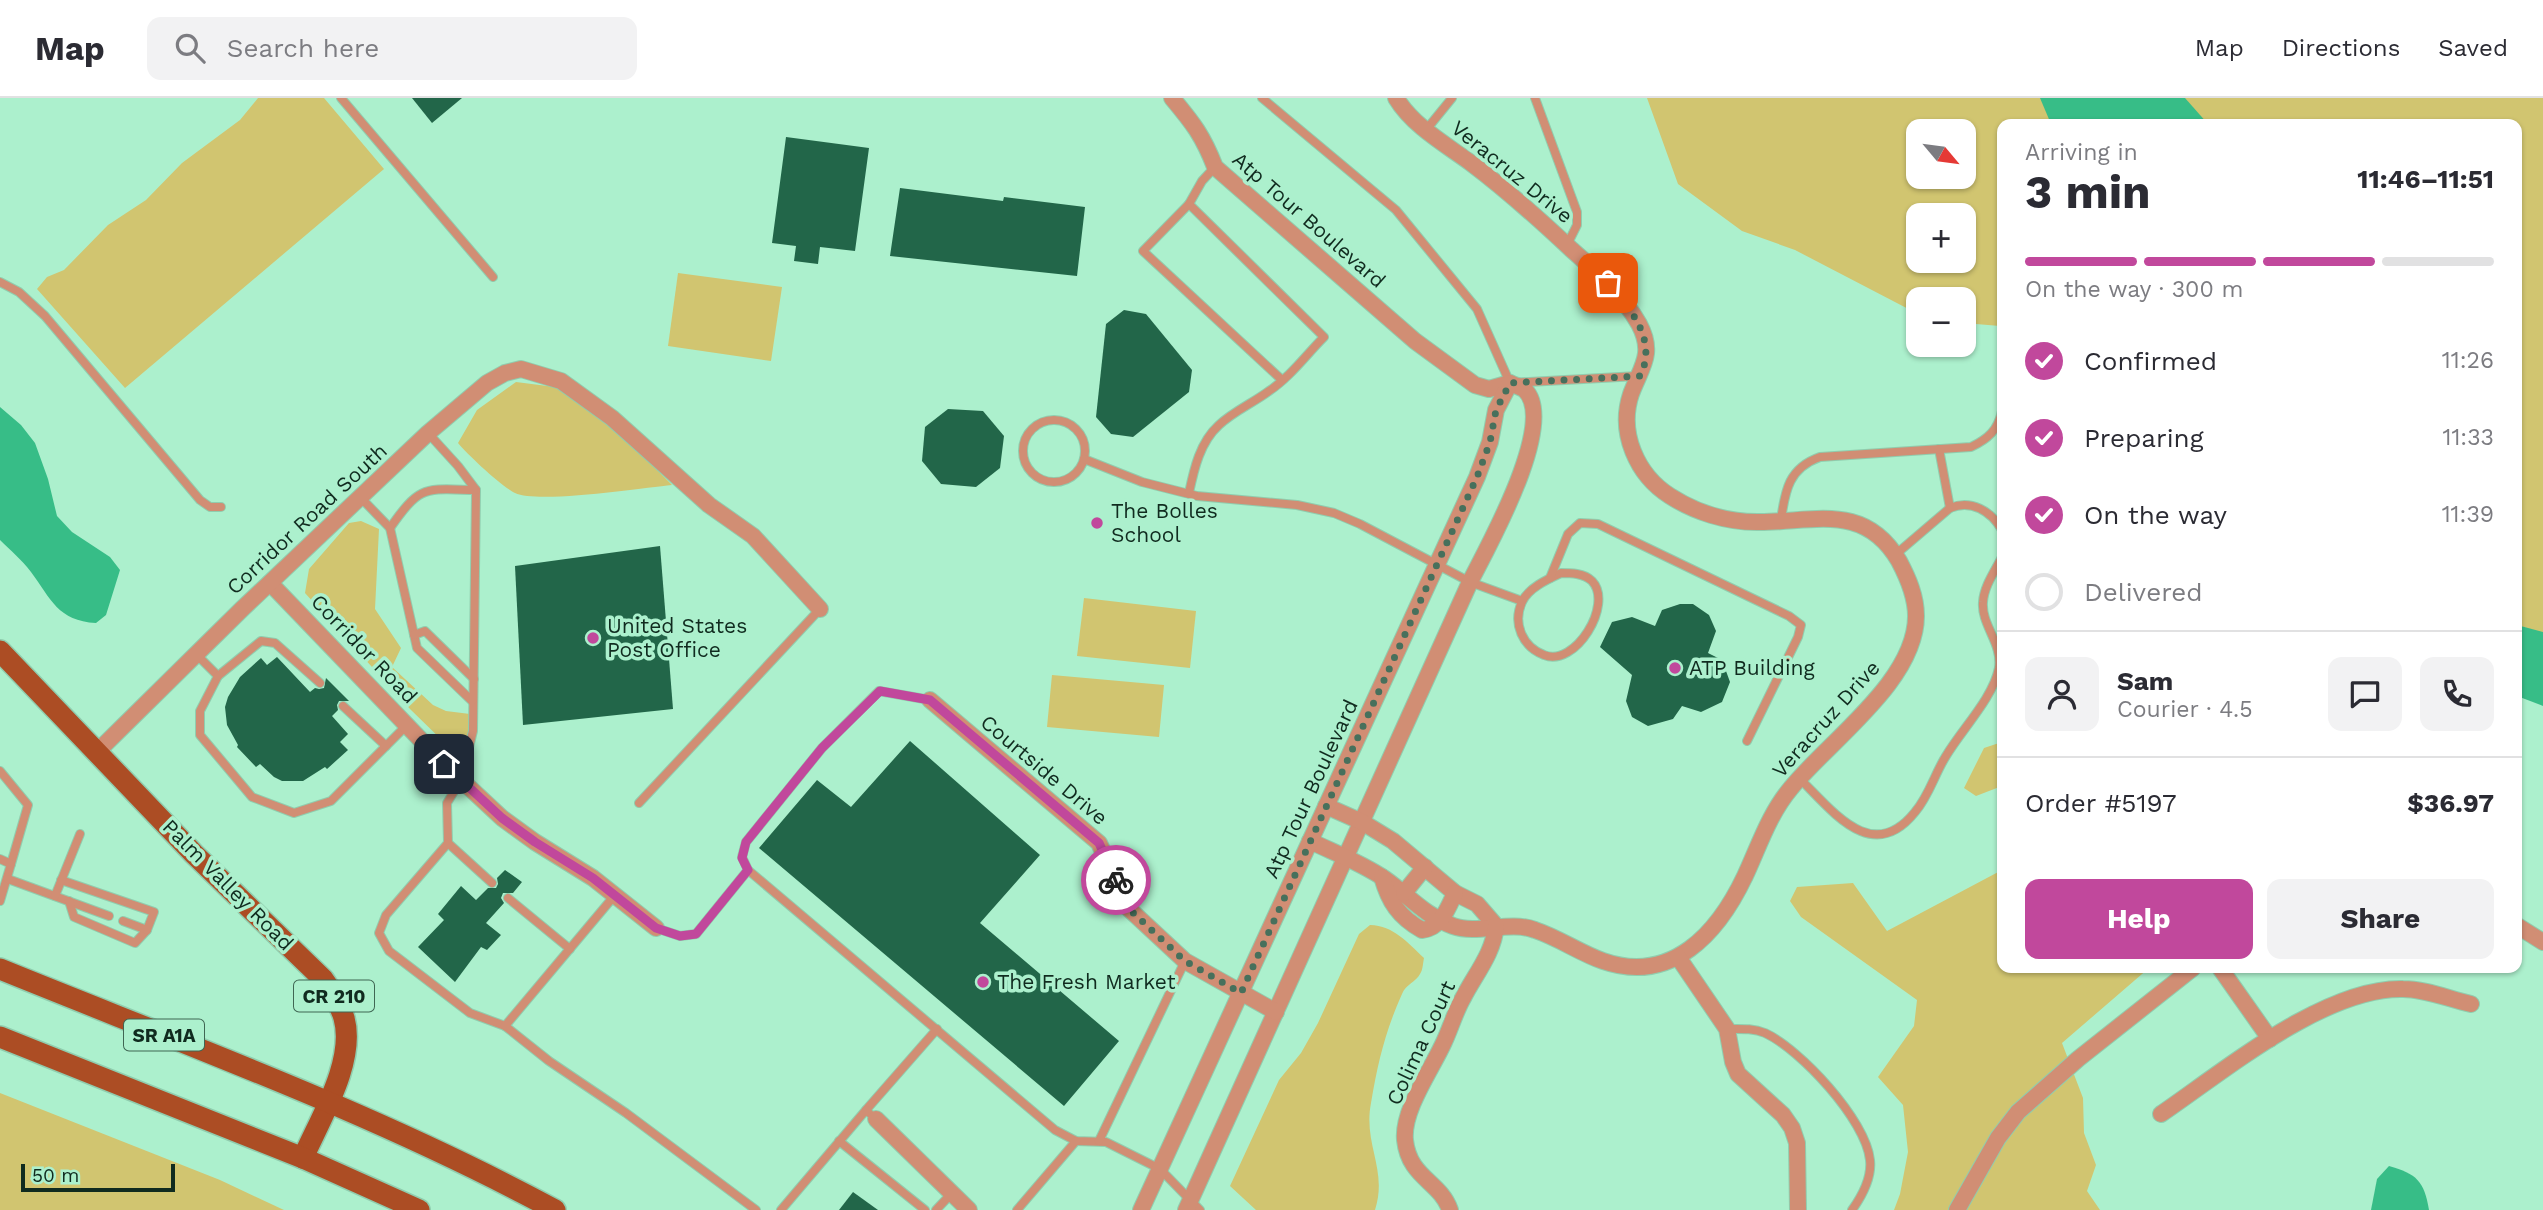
<!DOCTYPE html>
<html lang="en">
<head>
<meta charset="utf-8">
<style>
	:root { --surface:#fff; --page:#f2f2f3; --text:#2b2b33; --muted:#7c7c81; --line:#e1e1e2; --accent:#c1489c }
	body { margin:0; font-family:"Work Sans",sans-serif; background:var(--page); color:var(--text); height:100vh; display:flex; flex-direction:column; font-size:26px; white-space:nowrap }
	* { box-sizing:border-box; margin:0 }
	p { font-size:23px; color:var(--muted) }
	.icon { flex:none; width:38px; height:38px; fill:none; stroke:currentColor; stroke-width:2; stroke-linecap:round; stroke-linejoin:round }
	.map { position:relative; flex:1; overflow:hidden }
	.details { position:absolute; left:1997px; top:21px; width:525px; height:854px; display:flex; flex-direction:column; background:var(--surface); border-radius:14px; box-shadow:0 2px 5px #0004 }
	.details>* { flex:none }
	.needle { width:46px; rotate:119deg }
	.tools { position:absolute; left:1906px; top:21px; display:grid; gap:14px }
	.tools a { display:grid; place-items:center; width:70px; height:70px; border-radius:14px; background:var(--surface); box-shadow:0 2px 5px #0004; font-size:35px }
	.scale { position:absolute; left:21px; bottom:18px; width:154px; box-sizing:border-box; padding-left:7px; border:4px solid #102b1f; border-top:0; font-size:19px; line-height:24px; white-space:nowrap; color:#102b1f; -webkit-text-stroke:5px #acf0cd; paint-order:stroke }
	.pin { position:absolute; display:grid; place-items:center; width:60px; height:60px; color:#fff; margin:-30px; border-radius:14px; box-shadow:0 4px 10px #0006 }
	.courier { position:absolute; display:grid; place-items:center; width:70px; height:70px; margin:-35px; border:5px solid #c1489c; border-radius:50%; background:#fff; color:#222; box-shadow:0 2px 9px #0007 }
	.overview em { font-style:normal; font-weight:700 }
	.overview div { display:flex; flex-direction:column-reverse }
	.overview { display:flex; align-items:center; justify-content:space-between; height:119px; padding:0 28px }
	h1 { font-size:46px; font-weight:700; line-height:52px }
	.bar { display:grid; grid-template-columns:repeat(4,1fr); gap:10px 7px; align-content:center; height:84px; padding:0 28px }
	.bar i { height:9px; border-radius:5px; background:var(--line) }
	.bar .selected { background:var(--accent) }
	.bar p { grid-column:span 4 }
	.line { display:flex; align-items:center; gap:18px; padding:0 28px; border-top:2px solid var(--line) }
	.line div { flex:1 }
	.round { display:grid; place-items:center; flex:none; width:74px; height:74px; border-radius:14px; background:var(--page) }
	ol { padding:0 28px; list-style:none }
	li { display:flex; align-items:center; gap:21px; height:77px }
	li p { margin-inline-start:auto }
	li .icon { padding:7px; border-radius:50%; background:var(--accent); color:#fff; stroke-width:4 }
	li:last-child { color:var(--muted) }
	li i { width:38px; height:38px; border:4px solid var(--line); border-radius:50% }
	.button { display:flex; gap:14px; margin-top:auto; padding:14px 28px }
	.button a { flex:1; height:80px; border-radius:14px; background:var(--accent); color:#fff; font-size:28px; font-weight:700; line-height:80px; text-align:center }
	.button a+a { background:var(--page); color:var(--text) }
	header { display:flex; align-items:center; gap:42px; box-sizing:border-box; height:98px; padding:0 35px; background:var(--surface); border-bottom:2px solid var(--line) }
	header strong { font-size:33px }
	nav { display:flex; gap:38px; margin-inline-start:auto; font-size:24px }
	.search { width:490px; height:63px; background:var(--page); display:flex; align-items:center; gap:18px; box-sizing:border-box; padding:0 24px; border-radius:14px; color:var(--muted); font-size:26px }
	.map>svg:first-child { display:block }
</style>
</head>
<body>
<header>
<strong>Map</strong>
<div class="search"><svg class="icon" aria-label="search" viewBox="0 0 24 24"><circle cx="10" cy="10" r="6"/><path d="M15 15l6 6"/></svg>Search here</div>
<nav><a>Map</a><a>Directions</a><a>Saved</a></nav>
</header>
<div class="map">
<svg width="2543" height="1112" viewBox="0 0 2543 1112">
	<rect width="100%" height="100%" fill="#acf0cd"/>
	<!-- green -->
	<g fill="#d1c570" fill-rule="evenodd">
		<polygon points="258,0 324,0 384,71 125,290 37,191 47,179 64,172 108,127 146,102 182,65 240,22"/>
		<path d="M1647 0H2543V535L2517 527 2516 26H2002L2000 228 1964 225V201H1918V216L1795 152 1742 133 1678 86ZM1918 33H1964V79H1918ZM1918 117H1964V163H1918Z"/>
		<polygon points="678,175 782,189 771,263 668,248"/>
		<path d="M516 284 563 290 611 325 672 387C641 390 538 406 515 395 501 388 468 357 458 345L477 312Z"/>
		<path d="M361 423 379 431 375 511 401 550 392 569 433 607 446 613 478 617C479 635 467 647 451 651L410 611 305 495 309 471 349 425Z"/>
		<polygon points="1084,500 1196,513 1190,570 1077,558"/>
		<polygon points="1052,577 1164,587 1159,639 1047,629"/>
		<polygon points="2002,644 2002,688 1976,698 1964,690 1984,650"/>
		<polygon points="2002,772 2002,870 2149,870 2062,945 2083,1000 2084,1035 2096,1067 2087,1093 2100,1112 1894,1112 1900,1096 1908,1054 1903,1007 1878,979 1914,928 1917,902 1801,819 1790,803 1797,789 1853,785 1887,833"/>
		<path d="M1370 827C1394 828 1407 844 1424 860 1423 864 1423 872 1420 876 1416 884 1406 886 1402 896 1385 934 1378 964 1371 1005 1363 1047 1388 1071 1375 1112H1256L1230 1088 1279 982 1301 955 1318 925 1359 836Z"/>
		<polygon points="0,995 220,1082 284,1112 0,1112"/>
	</g>
	<!-- water -->
	<g fill="#37bd87">
		<polygon points="2040,0 2185,0 2208,26 2051,26"/>
		<path d="M0 309 21 327 35 345 48 381 57 418 72 434 110 459 120 472 106 517 96 525C58 523 51 501 31 474 22 462 10 452 0 442Z"/>
		<polygon points="2517,527 2543,534 2543,608 2517,598"/>
		<path d="M2389 1068C2417 1076 2424 1083 2429 1112H2371L2377 1081Z"/>
	</g>
	<!-- building -->
	<g fill="#226649">
		<polygon points="412,0 462,0 432,25"/>
		<polygon points="786,39 869,50 855,153 820,149 818,166 794,163 796,148 772,145"/>
		<polygon points="900,90 1003,103 1004,99 1085,109 1077,178 890,158"/>
		<polygon points="1124,212 1146,216 1192,272 1189,294 1133,339 1111,336 1096,319 1106,226"/>
		<polygon points="948,311 983,313 1004,338 1000,370 976,389 941,386 922,363 925,329"/>
		<polygon points="660,448 673,611 523,627 515,468"/>
		<polygon points="1680,506 1693,506 1709,517 1716,533 1708,555 1722,562 1730,584 1722,604 1701,614 1682,608 1673,621 1648,628 1632,619 1626,603 1632,577 1600,549 1612,524 1632,519 1655,528 1662,512"/>
		<polygon points="277,559 310,594 315,590 319,591 324,590 326,580 349,603 339,603 337,607 338,612 332,618 348,636 340,644 348,652 327,671 325,669 303,683 282,683 274,679 260,666 256,669 237,649 238,647 227,627 225,609 228,599 240,579 261,560 267,567"/>
		<polygon points="910,643 1040,757 980,825 1119,943 1064,1008 759,750 817,682 851,709"/>
		<polygon points="505,772 522,784 513,795 503,795 501,800 504,805 486,825 501,837 487,852 481,849 455,884 418,849 444,822 438,816 461,788 476,802 488,790 496,790 498,786 497,780"/>
		<polygon points="853,1094 878,1112 839,1112"/>
	</g>
	<g fill="none" stroke-linecap="round" stroke-linejoin="round">
		<defs>
			<g id="lane">
				<polyline points="341,0 493,179"/>
				<polyline points="1262,0 1396,112 1477,211 1510,285 1638,278"/>
				<polyline points="1535,0 1577,114 1577,127 1567,147"/>
				<polyline points="1426,32 1452,0"/>
				<polyline points="1189,106 1202,83 1215,69"/>
				<polyline points="0,184 19,194 45,218 200,402 210,409 221,409"/>
				<circle cx="1054" cy="353" r="31"/>
				<polyline points="428,335 458,368 476,392 473,633 461,682 447,705 448,745 386,817 379,835 389,853 470,915 505,928"/>
				<polyline points="1939,351 1950,410"/>
				<polyline points="1084,361 1142,384 1197,398 1297,407 1334,415 1360,426 1470,484 1522,503"/>
				<path d="M1189 395C1194 371 1200 344 1219 327 1234 313 1253 305 1269 293 1290 279 1306 257 1324 239L1189 106 1143 153 1282 282"/>
				<polyline points="361,400 390,430 417,550 472,603"/>
				<path d="M1781 422C1785 392 1789 370 1820 359L1971 349C1988 341 1998 332 2002 313"/>
				<path d="M390 430C421 386 424 391 476 392"/>
				<path d="M1895 457 1950 410C1971 401 1991 413 2002 432"/>
				<path d="M1561 475C1570 475 1584 475 1592 483 1614 506 1575 570 1544 557 1523 549 1512 526 1522 504 1528 490 1548 481 1561 475Z"/>
				<polyline points="1550,480 1568,436 1580,425 1598,426 1789,518 1801,527 1798,539 1747,643"/>
				<polyline points="414,537 425,533 474,581"/>
				<polyline points="196,556 218,578 200,613 200,637 252,699 294,715 331,703 407,627"/>
				<polyline points="218,578 261,543 275,545 320,585"/>
				<polyline points="343,608 386,648"/>
				<polyline points="0,673 28,707 11,766"/>
				<path d="M1799 680C1832 712 1872 768 1915 714 1929 698 1935 675 1946 658 1962 631 1993 600 1999 570 2003 546 1981 527 1983 504 1984 488 1995 473 2002 459"/>
				<polyline points="639,705 820,511"/>
				<polyline points="448,745 492,785"/>
				<polyline points="0,761 11,766 0,803"/>
				<polyline points="748,772 742,759 746,744 822,650 879,593 930,602"/>
				<polyline points="8,781 109,818"/>
				<polyline points="61,782 154,814 147,832 135,845 74,819 69,803"/>
				<polyline points="615,797 505,928 549,963 626,1015 756,1112"/>
				<polyline points="55,798 80,736"/>
				<polyline points="508,800 570,851"/>
				<polyline points="123,823 147,832"/>
				<polyline points="656,830 680,838 696,836 748,772 1055,1032 1076,1043 1106,1044 1160,1071 1200,1112"/>
				<path d="M1727 931C1740 931 1753 930 1765 935 1800 951 1866 1022 1870 1062 1872 1079 1862 1098 1852 1112"/>
				<polyline points="869,1015 866,1012 937,931"/>
				<polyline points="839,1043 925,1112"/>
				<polyline points="1099,1043 1185,863"/>
				<polyline points="781,1112 866,1012"/>
				<polyline points="936,1112 952,1095"/>
				<polyline points="1017,1112 1076,1043"/>
			</g>
			<g id="street">
				<path d="M1172 0C1193 25 1203 38 1215 69L1415 243 1475 287 1489 291 1510 285C1514 287 1521 289 1525 292 1558 325 1487 450 1470 484L1186 1112"/>
				<polyline points="270,485 444,666 502,720 535,744 593,780 656,830"/>
				<polyline points="930,602 1099,745 1128,810 1185,863 1276,914"/>
				<polyline points="98,653 242,511 428,335 487,285 505,275 521,271 561,283 612,320 709,407 753,438 820,511"/>
				<polyline points="1326,708 1362,724 1393,743 1455,795 1477,806 1496,828"/>
				<path d="M1310 743C1335 755 1362 765 1385 781 1409 798 1424 817 1453 828 1478 837 1509 822 1535 832 1559 840 1580 855 1603 863 1672 887 1718 835 1745 778 1759 748 1769 716 1791 690 1829 643 1916 583 1916 518 1916 498 1908 480 1899 463 1864 403 1812 425 1757 424 1726 424 1695 414 1670 398 1637 377 1618 335 1631 296 1641 269 1655 256 1639 226 1622 196 1597 174 1572 152 1539 121 1507 92 1471 65 1445 46 1413 28 1396 0"/>
				<path d="M1382 779C1389 804 1399 819 1422 832 1441 830 1448 810 1455 795"/>
				<polyline points="1404,795 1425,769"/>
				<polyline points="2516,827 2543,844"/>
				<polyline points="1678,859 1727,931 1733,964 1738,976 1783,1017 1792,1030 1797,1045 1798,1112"/>
				<polyline points="2220,870 2270,941"/>
				<path d="M2161 1016C2224 973 2325 889 2403 891 2425 891 2449 901 2471 906"/>
				<polyline points="876,1021 969,1112"/>
				<polyline points="1141,1112 1477,379 1490,344 1496,312 1510,285"/>
				<path d="M1450 1112C1440 1083 1409 1080 1405 1042 1402 1012 1432 971 1444 944 1451 929 1455 914 1463 900 1476 875 1493 856 1496 828"/>
				<polyline points="1957,1112 1998,1040 2018,1014 2078,961 2193,870"/>
			</g>
			<g id="primary">
				<path d="M0 553 194 756 323 881C331 893 340 905 344 920 356 963 320 1021 303 1060"/>
				<path d="M0 871C187 947 377 1016 555 1112"/>
				<polyline points="0,939 303,1060 419,1112"/>
			</g>
		</defs>
		<!-- lane casing -->
		<use href="#lane" stroke="#90cdae" stroke-width="10"/>
		<!-- street casing -->
		<use href="#street" stroke="#90cdae" stroke-width="18"/>
		<!-- primary casing -->
		<use href="#primary" stroke="#90cdae" stroke-width="24"/>
		<!-- lane -->
		<use href="#lane" stroke="#d18e74" stroke-width="8"/>
		<!-- street -->
		<use href="#street" stroke="#d18e74" stroke-width="16"/>
		<!-- primary -->
		<use href="#primary" stroke="#ac4d24" stroke-width="21"/>
	</g>
	<g fill="none" stroke-linecap="round" stroke-linejoin="round">
		<!-- done -->
		<path stroke="#47705c" stroke-width="7" stroke-dasharray="0 12.6" d="M1116 782 1128 810 1185 863 1241 895 1477 379 1490 344 1496 312 1510 285 1640 278C1658 243 1631 211 1608 185"/>
		<!-- route -->
		<polyline stroke="#c1489c" stroke-width="9" points="444,666 502,720 535,744 593,780 656,830 680,838 696,836 748,772 742,760 746,744 822,650 880,593 930,602 1099,745 1116,782"/>
	</g>
	<!-- markers -->
	<g fill="#c1489c" stroke="#acf0cd" stroke-width="2.5">
		<circle cx="1097" cy="425" r="7"/>
		<circle cx="593" cy="540" r="7"/>
		<circle cx="1675" cy="570" r="7"/>
		<circle cx="983" cy="884" r="7"/>
	</g>
	<g text-anchor="middle" stroke-width="7" stroke-linejoin="round" paint-order="stroke">
		<!-- shield labels -->
		<g fill="#acf0cd" stroke="#3f6653" stroke-width="2">
			<rect x="294" y="882.5" width="80" height="31" rx="5"/>
			<rect x="124" y="921.5" width="80" height="31" rx="5"/>
		</g>
		<g font-size="19" font-weight="bold" fill="#102b1f">
			<text x="334" y="905">CR 210</text>
			<text x="164" y="944">SR A1A</text>
		</g>
		<!-- street labels -->
		<g font-size="21" fill="#102b1f" stroke="#acf0cd">
			<text transform="translate(1512 74) rotate(39)" y="7">Veracruz Drive</text>
			<text transform="translate(1309 122) rotate(41)" y="7">Atp Tour Boulevard</text>
			<text transform="translate(307 421) rotate(-43)" y="7">Corridor Road South</text>
			<text transform="translate(364 551) rotate(46)" y="7">Corridor Road</text>
			<text transform="translate(1826 621) rotate(-48)" y="7">Veracruz Drive</text>
			<text transform="translate(1044 672) rotate(40)" y="7">Courtside Drive</text>
			<text transform="translate(1311 691) rotate(-65)" y="7">Atp Tour Boulevard</text>
			<text transform="translate(228 787) rotate(45)" y="7">Palm Valley Road</text>
			<text transform="translate(1421 945) rotate(-65)" y="7">Colima Court</text>
		</g>
		<!-- poi labels -->
		<g font-size="21" fill="#102b1f" stroke="#acf0cd" text-anchor="start">
			<text x="1111" y="420">The Bolles<tspan x="1111" dy="24">School</tspan></text>
			<text x="607" y="535">United States<tspan x="607" dy="24">Post Office</tspan></text>
			<text x="1689" y="577">ATP Building</text>
			<text x="997" y="891">The Fresh Market</text>
		</g>
	</g>
</svg>
<div class="tools">
<a><svg class="needle" viewBox="-14 -14 28 28"><path d="M0-13l5 13h-10z" fill="#e53935"/><path d="M0 13l5-13h-10z" fill="#7c7c81"/></svg></a>
<a>+</a>
<a>−</a>
</div>
<div class="scale">50 m</div>
<div class="pin" style="left:1608px;top:185px;background:#ea580c"><svg class="icon" aria-label="bag" viewBox="0 0 24 24"><path d="M5 8h14l-1 12H6zM9 8a3 3 0 0 1 6 0"/></svg></div>
<div class="pin" style="left:444px;top:666px;background:#1f2937"><svg class="icon" aria-label="home" viewBox="0 0 24 24"><path d="M3 11l9-7 9 7M6 9v11h12V9"/></svg></div>
<div class="courier" style="left:1116px;top:782px"><svg class="icon" aria-label="bike" viewBox="0 0 24 24"><circle cx="6" cy="16" r="4"/><circle cx="18" cy="16" r="4"/><path d="M6 16l4-8h5l3 8M10 8l3 8H6M13 5h3"/></svg></div>
<section class="details">
<div class="overview"><div><h1>3 min</h1><p>Arriving in</p></div><em>11:46–11:51</em></div>
<div class="bar"><i class="selected"></i><i class="selected"></i><i class="selected"></i><i></i><p>On the way · 300 m</p></div>
<ol>
<li><svg class="icon" aria-label="check" viewBox="0 0 24 24"><path d="M5 12l5 5 9-10"/></svg>Confirmed<p>11:26</p></li>
<li><svg class="icon" aria-label="check" viewBox="0 0 24 24"><path d="M5 12l5 5 9-10"/></svg>Preparing<p>11:33</p></li>
<li><svg class="icon" aria-label="check" viewBox="0 0 24 24"><path d="M5 12l5 5 9-10"/></svg>On the way<p>11:39</p></li>
<li><i></i>Delivered</li>
</ol>
<div class="line" style="height:126px"><a class="round"><svg class="icon" aria-label="person" viewBox="0 0 24 24"><circle cx="12" cy="8" r="4"/><path d="M4 21q1-7 8-7t8 7"/></svg></a><div><b>Sam</b><p>Courier · 4.5</p></div><a class="round"><svg class="icon" aria-label="chat" viewBox="0 0 24 24"><path d="M4 5h16v11H9l-5 4z"/></svg></a><a class="round"><svg class="icon" aria-label="phone" viewBox="0 0 24 24"><path d="M5 4h4l2 5-3 2q2 4 5 5l2-3 5 2v4C11 20 4 13 5 4z"/></svg></a></div>
<div class="line" style="height:91px"><div>Order #5197</div><b>$36.97</b></div>
<div class="button"><a>Help</a><a>Share</a></div>
</section>
</div>
</body>
</html>
